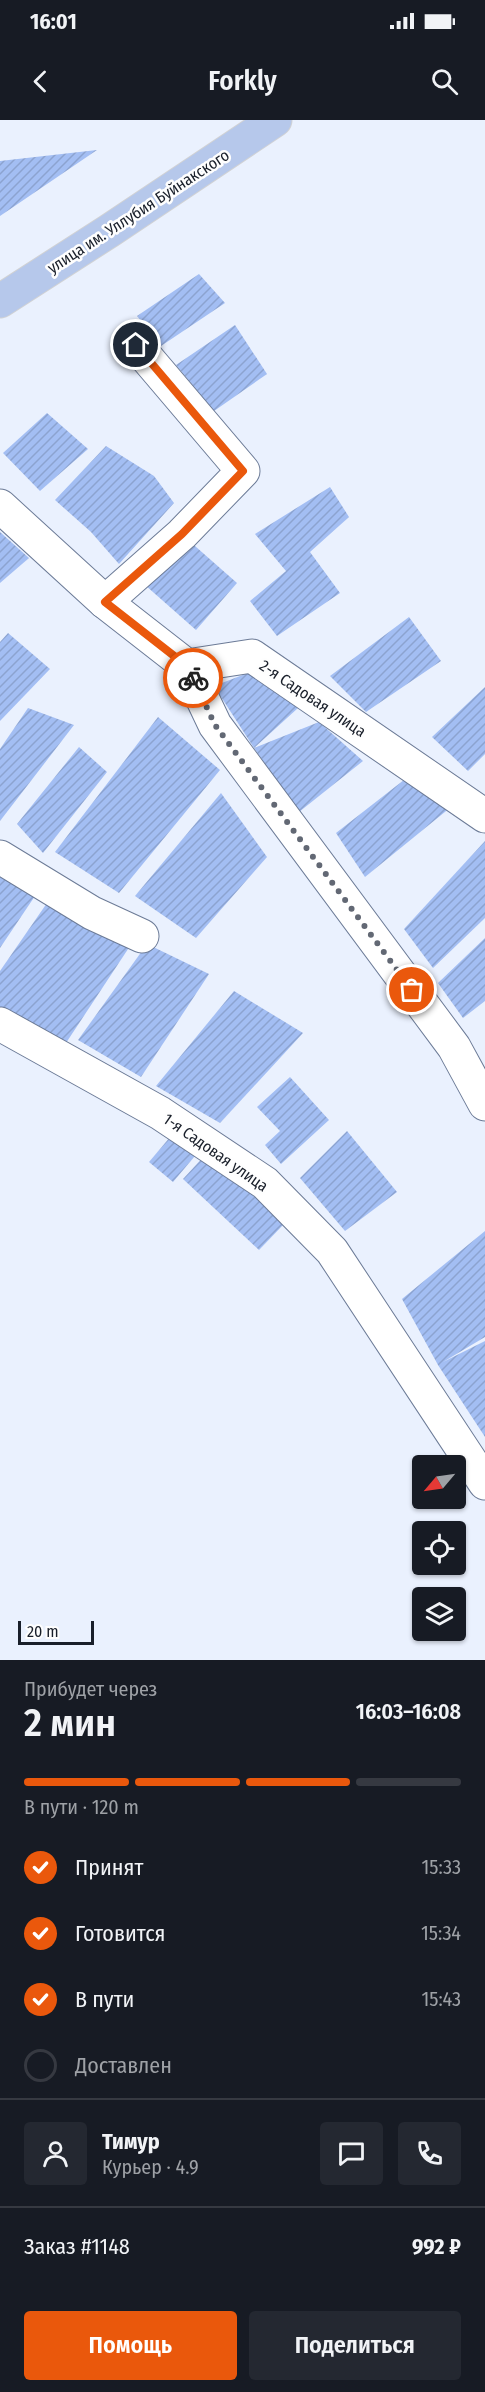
<!DOCTYPE html>
<html lang="ru">
<head>
<meta charset="utf-8">
<style>
	:root { --surface:#171b24; --page:#242831; --text:#f1f3f6; --muted:#9ea1a6; --line:#363941; --accent:#ea580c }
	body { margin:0; font-family:"Fira Sans Condensed",sans-serif; background:var(--page); color:var(--text); height:100vh; display:flex; flex-direction:column; font-size:22px; white-space:nowrap }
	* { box-sizing:border-box; margin:0 }
	p { font-size:20px; color:var(--muted) }
	.icon { flex:none; width:33px; height:33px; fill:none; stroke:currentColor; stroke-width:2; stroke-linecap:round; stroke-linejoin:round }
	.map { position:relative; height:1540px; overflow:hidden }
	.side { display:flex; flex-direction:column; background:var(--surface); flex:1 }
	.side>* { flex:none }
	.needle { width:39px; rotate:241deg }
	.tools { position:absolute; left:412px; top:1335px; display:grid; gap:12px }
	.tools a { display:grid; place-items:center; width:54px; height:54px; border-radius:6px; background:var(--surface); box-shadow:0 2px 4px #0004; font-size:30px }
	.scale { position:absolute; left:18px; bottom:15px; width:76px; box-sizing:border-box; padding-left:6px; border:3px solid #191f2a; border-top:0; font-size:16px; line-height:21px; white-space:nowrap; color:#191f2a; -webkit-text-stroke:4px #fefefe; paint-order:stroke }
	.pin { position:absolute; display:grid; place-items:center; width:51px; height:51px; color:#fff; margin:-26px; border:3px solid #fff; border-radius:50%; box-shadow:0 2px 6px #0007 }
	.courier { position:absolute; display:grid; place-items:center; width:60px; height:60px; margin:-30px; border:4px solid #ea580c; border-radius:50%; background:#fff; color:#222; box-shadow:0 2px 8px #0007 }
	.head em { font-style:normal; font-weight:600 }
	.head div { display:flex; flex-direction:column-reverse }
	.head { display:flex; align-items:center; justify-content:space-between; height:102px; padding:0 24px }
	h1 { font-size:39px; font-weight:600; line-height:45px }
	.bar { display:grid; grid-template-columns:repeat(4,1fr); gap:9px 6px; align-content:center; height:72px; padding:0 24px }
	.bar i { height:8px; border-radius:4px; background:var(--line) }
	.bar .selected { background:var(--accent) }
	.bar p { grid-column:span 4 }
	.line { display:flex; align-items:center; gap:15px; padding:0 24px; border-top:2px solid var(--line) }
	.line div { flex:1 }
	.round { display:grid; place-items:center; flex:none; width:63px; height:63px; border-radius:6px; background:var(--page) }
	ol { padding:0 24px; list-style:none }
	li { display:flex; align-items:center; gap:18px; height:66px }
	li p { margin-inline-start:auto }
	li .icon { padding:6px; border-radius:50%; background:var(--accent); color:#fff; stroke-width:4 }
	li:last-child { color:var(--muted) }
	li i { width:33px; height:33px; border:3px solid var(--line); border-radius:50% }
	.button { display:flex; gap:12px; margin-top:auto; padding:12px 24px }
	.button a { flex:1; height:69px; border-radius:6px; background:var(--accent); color:#fff; font-size:24px; font-weight:600; line-height:69px; text-align:center }
	.button a+a { background:var(--page); color:var(--text) }
	.status { display:flex; justify-content:space-between; align-items:center; height:42px; padding:0 30px; background:var(--surface); direction:ltr }
	.status svg { height:16px; fill:currentColor }
	header { display:flex; justify-content:space-between; align-items:center; height:78px; padding:0 24px; background:var(--surface); font-size:27px; font-weight:600 }
	.map>svg:first-child { display:block }
</style>
</head>
<body>
<div class="status"><b>16:01</b><svg viewBox="0 0 49 12"><path d="M0 12V9h3v3zM5 12V6h3v6zM10 12V3h3v9zM15 12V0h3v12zM26 1h20v11H26zM47 4h2v5h-2z"/></svg></div>
<header><svg class="icon" aria-label="back" viewBox="0 0 24 24"><path d="M15 5l-7 7 7 7"/></svg>Forkly<svg class="icon" aria-label="search" viewBox="0 0 24 24"><circle cx="10" cy="10" r="6"/><path d="M15 15l6 6"/></svg></header>
<div class="map">
<svg width="485" height="1540" viewBox="0 0 485 1540">
	<defs>
		<pattern id="building-hatch" width="6" height="6" patternUnits="userSpaceOnUse" patternTransform="scale(1.5)"><rect width="6" height="6" fill="#a3bef3"/><path d="M-1 1l2-2M0 6l6-6M5 7l2-2" fill="none" stroke="#8ca3d0"/></pattern>
	</defs>
	<rect width="100%" height="100%" fill="#eaf1fe"/>
	<!-- building -->
	<g fill="url(#building-hatch)">
		<polygon points="97,30 0,96 0,41"/>
		<polygon points="199,154 225,183 161,226 137,196"/>
		<polygon points="235,205 267,254 214,291 176,245"/>
		<polygon points="47,293 88,329 40,371 3,333"/>
		<polygon points="106,326 154,356 174,383 119,444 91,412 55,380"/>
		<polygon points="330,367 349,397 310,432 340,473 277,516 250,481 286,451 255,414"/>
		<polygon points="0,412 29,438 0,463"/>
		<polygon points="187,419 237,463 196,510 145,465"/>
		<polygon points="409,497 441,541 366,592 330,556"/>
		<polygon points="8,513 50,549 0,601 0,522"/>
		<polygon points="248,553 298,588 254,628 214,566"/>
		<polygon points="485,567 485,634 468,651 432,617"/>
		<polygon points="28,588 74,605 0,701 0,629"/>
		<polygon points="158,597 220,650 119,773 55,732"/>
		<polygon points="319,602 363,641 299,692 254,628"/>
		<polygon points="79,627 107,652 43,733 17,704"/>
		<polygon points="409,656 451,687 365,757 336,713"/>
		<polygon points="221,673 267,737 196,818 135,776"/>
		<polygon points="485,721 485,798 433,848 404,809"/>
		<polygon points="0,754 37,773 0,828"/>
		<polygon points="47,783 132,823 66,923 0,889 0,851"/>
		<polygon points="485,818 485,881 463,898 438,863"/>
		<polygon points="147,824 209,854 141,957 78,920"/>
		<polygon points="234,871 303,913 220,1003 156,966"/>
		<polygon points="290,957 329,1000 281,1044 265,1025 280,1011 257,987"/>
		<polygon points="176,1010 200,1030 173,1062 149,1042"/>
		<polygon points="347,1011 397,1072 345,1111 300,1058"/>
		<polygon points="207,1033 284,1104 259,1130 183,1059"/>
		<polygon points="485,1111 485,1217 443,1242 485,1221 485,1317 438,1245 402,1179"/>
	</g>
	<g fill="none" stroke-linecap="round" stroke-linejoin="round">
		<defs>
			<g id="minor">
				<polyline points="0,386 105,482 187,546 252,536 485,696"/>
				<polyline points="105,482 182,414 243,351 136,225"/>
				<polyline points="187,546 215,605 454,927 485,984"/>
				<polyline points="0,737 92,793 142,816"/>
				<polyline points="0,904 160,993 265,1063 332,1131 485,1363"/>
			</g>
			<polyline id="major" points="0,181 109,111 275,0"/>
		</defs>
		<!-- minor casing -->
		<use href="#minor" stroke="#6c7b97" stroke-width="35"/>
		<!-- major casing -->
		<use href="#major" stroke="#d1d2d4" stroke-width="35"/>
		<!-- minor -->
		<use href="#minor" stroke="#fff" stroke-width="33"/>
		<!-- major -->
		<use href="#major" stroke="#b6c8eb" stroke-width="33"/>
	</g>
	<g fill="none" stroke-linecap="round" stroke-linejoin="round">
		<!-- done -->
		<polyline stroke="#626874" stroke-width="6" stroke-dasharray="0 10.8" points="193,558 215,605 412,870"/>
		<!-- route -->
		<polyline stroke="#ea580c" stroke-width="8" points="136,225 243,351 182,414 105,482 187,546 193,558"/>
	</g>
	<g text-anchor="middle" stroke-width="5" stroke-linejoin="round" paint-order="stroke">
		<!-- street labels -->
		<g font-size="16" fill="#191f2a" stroke="#fefefe">
			<text transform="translate(138 91) rotate(-33)" y="6">улица им. Уллубия Буйнакского</text>
			<text transform="translate(313 578) rotate(34)" y="6">2-я Садовая улица</text>
			<text transform="translate(216 1032) rotate(35)" y="6">1-я Садовая улица</text>
		</g>
	</g>
</svg>
<div class="tools">
<a><svg class="needle" viewBox="-14 -14 28 28"><path d="M0-13l5 13h-10z" fill="#e53935"/><path d="M0 13l5-13h-10z" fill="#9ea1a6"/></svg></a>
<a><svg class="icon" aria-label="locate" viewBox="0 0 24 24"><circle cx="12" cy="12" r="6"/><path d="M12 2v4M12 18v4M2 12h4M18 12h4"/></svg></a>
<a><svg class="icon" aria-label="layers" viewBox="0 0 24 24"><path d="M12 4l9 5-9 5-9-5zM3 14l9 5 9-5"/></svg></a>
</div>
<div class="scale">20 m</div>
<div class="pin" style="left:412px;top:870px;background:#ea580c"><svg class="icon" aria-label="bag" viewBox="0 0 24 24"><path d="M5 8h14l-1 12H6zM9 8a3 3 0 0 1 6 0"/></svg></div>
<div class="pin" style="left:136px;top:225px;background:#1f2937"><svg class="icon" aria-label="home" viewBox="0 0 24 24"><path d="M3 11l9-7 9 7M6 9v11h12V9"/></svg></div>
<div class="courier" style="left:193px;top:558px"><svg class="icon" aria-label="bike" viewBox="0 0 24 24"><circle cx="6" cy="16" r="4"/><circle cx="18" cy="16" r="4"/><path d="M6 16l4-8h5l3 8M10 8l3 8H6M13 5h3"/></svg></div>
</div>
<section class="side">
<div class="head"><div><h1>2 мин</h1><p>Прибудет через</p></div><em>16:03–16:08</em></div>
<div class="bar"><i class="selected"></i><i class="selected"></i><i class="selected"></i><i></i><p>В пути · 120 m</p></div>
<ol>
<li><svg class="icon" aria-label="check" viewBox="0 0 24 24"><path d="M5 12l5 5 9-10"/></svg>Принят<p>15:33</p></li>
<li><svg class="icon" aria-label="check" viewBox="0 0 24 24"><path d="M5 12l5 5 9-10"/></svg>Готовится<p>15:34</p></li>
<li><svg class="icon" aria-label="check" viewBox="0 0 24 24"><path d="M5 12l5 5 9-10"/></svg>В пути<p>15:43</p></li>
<li><i></i>Доставлен</li>
</ol>
<div class="line" style="height:108px"><a class="round"><svg class="icon" aria-label="person" viewBox="0 0 24 24"><circle cx="12" cy="8" r="4"/><path d="M4 21q1-7 8-7t8 7"/></svg></a><div><b>Тимур</b><p>Курьер · 4.9</p></div><a class="round"><svg class="icon" aria-label="chat" viewBox="0 0 24 24"><path d="M4 5h16v11H9l-5 4z"/></svg></a><a class="round"><svg class="icon" aria-label="phone" viewBox="0 0 24 24"><path d="M5 4h4l2 5-3 2q2 4 5 5l2-3 5 2v4C11 20 4 13 5 4z"/></svg></a></div>
<div class="line" style="height:78px"><div>Заказ #1148</div><b>992 ₽</b></div>
<div class="button"><a>Помощь</a><a>Поделиться</a></div>
</section>
</body>
</html>
